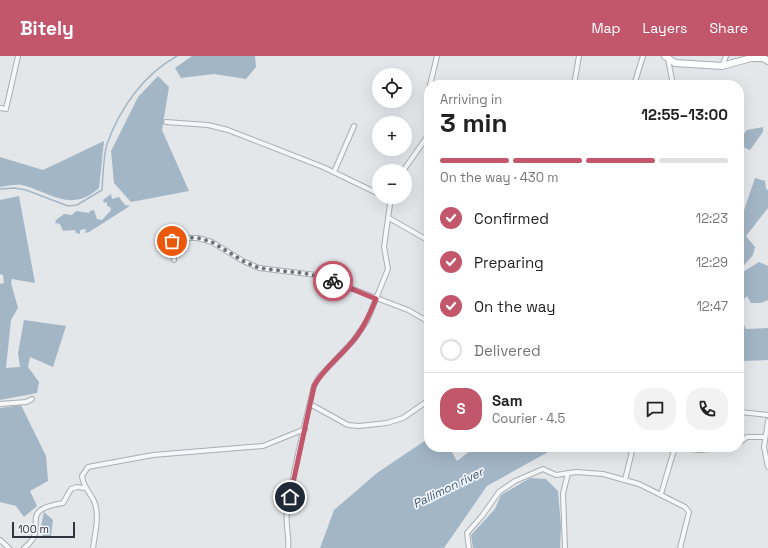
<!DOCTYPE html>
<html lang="en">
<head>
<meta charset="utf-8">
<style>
	:root { --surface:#fff; --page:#f2f2f2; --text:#222; --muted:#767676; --line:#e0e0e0; --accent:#c2576c }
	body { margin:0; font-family:"Space Grotesk",sans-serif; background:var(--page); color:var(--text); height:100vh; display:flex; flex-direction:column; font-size:15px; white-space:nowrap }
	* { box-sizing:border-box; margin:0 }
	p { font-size:13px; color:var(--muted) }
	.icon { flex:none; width:22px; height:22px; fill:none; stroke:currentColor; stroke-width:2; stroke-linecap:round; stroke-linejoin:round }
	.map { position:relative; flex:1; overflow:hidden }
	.sheet { position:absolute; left:424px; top:24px; width:320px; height:372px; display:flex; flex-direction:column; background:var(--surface); border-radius:16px; box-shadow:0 4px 16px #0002 }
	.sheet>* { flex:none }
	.fabs { position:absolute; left:372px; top:12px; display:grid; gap:8px }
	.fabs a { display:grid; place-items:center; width:40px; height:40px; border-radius:50%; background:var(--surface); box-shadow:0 4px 16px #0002; font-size:20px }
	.scale { position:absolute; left:12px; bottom:10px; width:63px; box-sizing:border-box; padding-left:4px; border:2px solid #2d3541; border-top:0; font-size:11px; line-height:14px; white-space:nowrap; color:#2d3541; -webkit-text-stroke:3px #f3f6f8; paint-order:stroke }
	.pin { position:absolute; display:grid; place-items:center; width:34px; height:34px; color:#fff; margin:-17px; border:2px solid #fff; border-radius:50%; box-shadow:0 1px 4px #0007 }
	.courier { position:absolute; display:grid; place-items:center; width:40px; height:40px; margin:-20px; border:3px solid #c2576c; border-radius:50%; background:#fff; color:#222; box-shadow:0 1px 5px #0007 }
	.summary em { font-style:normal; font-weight:700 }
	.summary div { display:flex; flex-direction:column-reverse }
	.summary { display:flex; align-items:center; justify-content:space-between; height:68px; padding:0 16px }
	h1 { font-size:26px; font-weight:700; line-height:30px }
	.bar { display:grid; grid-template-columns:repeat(4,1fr); gap:6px 4px; align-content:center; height:48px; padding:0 16px }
	.bar i { height:5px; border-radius:3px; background:var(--line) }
	.bar .current { background:var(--accent) }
	.bar p { grid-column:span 4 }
	.line { display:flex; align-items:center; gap:10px; padding:0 16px; border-top:1px solid var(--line) }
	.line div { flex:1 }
	.round { display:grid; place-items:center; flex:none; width:42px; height:42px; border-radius:16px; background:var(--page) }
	ol { padding:0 16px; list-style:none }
	li { display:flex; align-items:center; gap:12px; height:44px }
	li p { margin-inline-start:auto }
	li .icon { padding:4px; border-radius:50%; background:var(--accent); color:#fff; stroke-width:4 }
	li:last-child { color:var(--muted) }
	li i { width:22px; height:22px; border:2px solid var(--line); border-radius:50% }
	header { display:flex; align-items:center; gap:24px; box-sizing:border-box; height:56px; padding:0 20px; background:var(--accent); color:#fff }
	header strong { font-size:19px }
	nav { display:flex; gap:22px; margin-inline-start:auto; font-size:14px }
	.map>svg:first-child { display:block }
</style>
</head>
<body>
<header>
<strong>Bitely</strong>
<nav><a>Map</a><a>Layers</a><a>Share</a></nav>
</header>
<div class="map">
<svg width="768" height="492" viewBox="0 0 768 492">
	<rect width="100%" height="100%" fill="#e4e7ea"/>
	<!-- water -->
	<g fill="#a3b6c6">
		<polygon points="192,0 255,0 256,11 246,23 214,18 181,22 175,12"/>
		<polygon points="158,20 169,31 162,74 189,135 131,146 114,127 111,95 138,41"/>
		<polygon points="763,71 763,76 750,94 743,91 743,79 747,74"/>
		<path d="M104 85 99 132C71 157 52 137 22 129 15 128 7 130 0 131V101L43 114Z"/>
		<polygon points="755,122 765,125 766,133 768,134 768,152 746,180 755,191 753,199 739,215 739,159 743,157"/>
		<polygon points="111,138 112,143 119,141 125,149 130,150 89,176 85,177 86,173 80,174 80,178 76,177 75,174 63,175 60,168 55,167 56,164 64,158 72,159 76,155 89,157 90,155 94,154 97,163 102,164 111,154 110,151 107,150 107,146 104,147 103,144"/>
		<polygon points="19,140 35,227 12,223 11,227 18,252 11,264 6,312 20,311 18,297 24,264 66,270 53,311 30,301 28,311 39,326 37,337 0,344 0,228 4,227 3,219 0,218 0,144"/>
		<polygon points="759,206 768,210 768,244 761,247 751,247 747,240 739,248 739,221 742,226 743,216"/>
		<polygon points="739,259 746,273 768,272 768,304 739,305"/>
		<polygon points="21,349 46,400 48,425 30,435 37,450 24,461 16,450 0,446 0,352"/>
		<polygon points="429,382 429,391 449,391 457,405 475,391 497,391 501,395 506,391 557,391 487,430 444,492 320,492 334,454 377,417"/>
		<polygon points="530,422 546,423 558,435 561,470 560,492 473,492 471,479 495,453 501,439"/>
		<polygon points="44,456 53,464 51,480 43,480 40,475"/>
	</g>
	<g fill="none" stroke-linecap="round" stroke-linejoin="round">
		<!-- stream -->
		<path stroke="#a3b6c6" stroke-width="1.5" d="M0 133 15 132 26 134 68 150 77 149 102 134C103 120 103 102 107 88 120 52 144 18 177 0"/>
		<defs>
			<g id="street">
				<polyline points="668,3 673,29"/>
				<polyline points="722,10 726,0"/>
				<polyline points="430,29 437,0"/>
				<polyline points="574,29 579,0"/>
				<polyline points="634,29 643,0"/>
				<polyline points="0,52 6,53 18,0"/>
				<polyline points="166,66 208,69 228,74 323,111 379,138"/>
				<polyline points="403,115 429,78"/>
				<polyline points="334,116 354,70"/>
				<polyline points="389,162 429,185"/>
				<polyline points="174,204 172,185 173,182 198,182 212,186 243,205 259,212 316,219 408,254 429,266"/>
				<polyline points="0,348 26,346 32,343"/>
				<polyline points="310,348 348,369 359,370 387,367 403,362 429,344"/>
				<polyline points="739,356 768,359"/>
				<polyline points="768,365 764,391 768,411"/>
				<polyline points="739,387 747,381 765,381"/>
				<polyline points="677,391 699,394 732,391"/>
				<polyline points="625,424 633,391"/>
				<polyline points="661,438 675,391"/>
				<polyline points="0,484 9,492"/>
				<path d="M24 492C52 471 14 455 63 447L71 433 77 431 85 432"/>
				<path d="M93 492C95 477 100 459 94 445 90 436 83 431 82 420L88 411 153 399 263 390 305 373"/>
				<path d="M288 492C290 483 285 468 287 456 293 414 304 372 314 330L319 321 353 285 367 265 388 213 384 191 391 141"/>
				<polyline points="469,492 467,477 482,460 499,436 515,425 543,413 556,419 576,416 603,418 639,428 685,451 689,456 680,492"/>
				<polyline points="565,492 563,438 568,417"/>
			</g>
			<polyline id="secondary" points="665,0 675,7 722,10 751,2 763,2 768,5"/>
		</defs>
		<!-- street casing -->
		<use href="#street" stroke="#a9aeb4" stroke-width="6"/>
		<!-- secondary casing -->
		<use href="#secondary" stroke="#a9aeb4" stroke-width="8"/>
		<!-- street -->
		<use href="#street" stroke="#f6f7f9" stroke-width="4"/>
		<!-- secondary -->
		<use href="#secondary" stroke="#fff" stroke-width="6"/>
	</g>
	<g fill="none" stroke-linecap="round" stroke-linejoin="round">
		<!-- done -->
		<polyline stroke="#6d737c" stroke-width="4" stroke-dasharray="0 7.2" points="172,185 176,181 198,182 212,186 243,205 259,212 309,218 333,225"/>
		<!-- route -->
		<path stroke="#c2576c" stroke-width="5" d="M290 441 314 330C323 313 340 301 352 286 363 274 370 258 376 243L333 225"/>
	</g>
	<g text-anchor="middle" stroke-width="3.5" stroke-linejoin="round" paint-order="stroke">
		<!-- water labels -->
		<g font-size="12" font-style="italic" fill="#3b5671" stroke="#f3f6f8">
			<text transform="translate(448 432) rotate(-26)" y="4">Pallimon river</text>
		</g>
	</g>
</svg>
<div class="fabs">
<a><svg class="icon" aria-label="locate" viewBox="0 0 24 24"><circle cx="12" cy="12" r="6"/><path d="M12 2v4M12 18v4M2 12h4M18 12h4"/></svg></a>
<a>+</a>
<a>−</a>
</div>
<div class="scale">100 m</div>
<div class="pin" style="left:172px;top:185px;background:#ea580c"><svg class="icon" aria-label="bag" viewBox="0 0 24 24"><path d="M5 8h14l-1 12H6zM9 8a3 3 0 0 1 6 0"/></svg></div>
<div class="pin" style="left:290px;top:441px;background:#1f2937"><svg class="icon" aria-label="home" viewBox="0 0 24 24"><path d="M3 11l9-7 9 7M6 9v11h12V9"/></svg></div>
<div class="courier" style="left:333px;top:225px"><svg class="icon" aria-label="bike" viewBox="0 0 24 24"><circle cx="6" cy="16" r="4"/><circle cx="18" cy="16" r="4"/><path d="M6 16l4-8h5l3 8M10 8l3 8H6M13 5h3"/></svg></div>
<section class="sheet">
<div class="summary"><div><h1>3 min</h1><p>Arriving in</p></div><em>12:55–13:00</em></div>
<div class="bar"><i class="current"></i><i class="current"></i><i class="current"></i><i></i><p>On the way · 430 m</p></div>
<ol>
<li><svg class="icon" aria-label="check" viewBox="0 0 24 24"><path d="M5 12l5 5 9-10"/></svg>Confirmed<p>12:23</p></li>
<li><svg class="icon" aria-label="check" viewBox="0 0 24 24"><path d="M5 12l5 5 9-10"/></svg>Preparing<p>12:29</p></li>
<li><svg class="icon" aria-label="check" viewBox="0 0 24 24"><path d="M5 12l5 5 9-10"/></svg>On the way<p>12:47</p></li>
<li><i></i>Delivered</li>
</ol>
<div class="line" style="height:72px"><b class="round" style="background:var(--accent);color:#fff">S</b><div><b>Sam</b><p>Courier · 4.5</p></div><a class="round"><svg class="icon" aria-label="chat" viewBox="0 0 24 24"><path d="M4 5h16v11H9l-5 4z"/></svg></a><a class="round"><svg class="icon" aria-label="phone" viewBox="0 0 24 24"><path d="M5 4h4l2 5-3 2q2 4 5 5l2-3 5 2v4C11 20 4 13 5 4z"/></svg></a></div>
</section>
</div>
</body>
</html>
